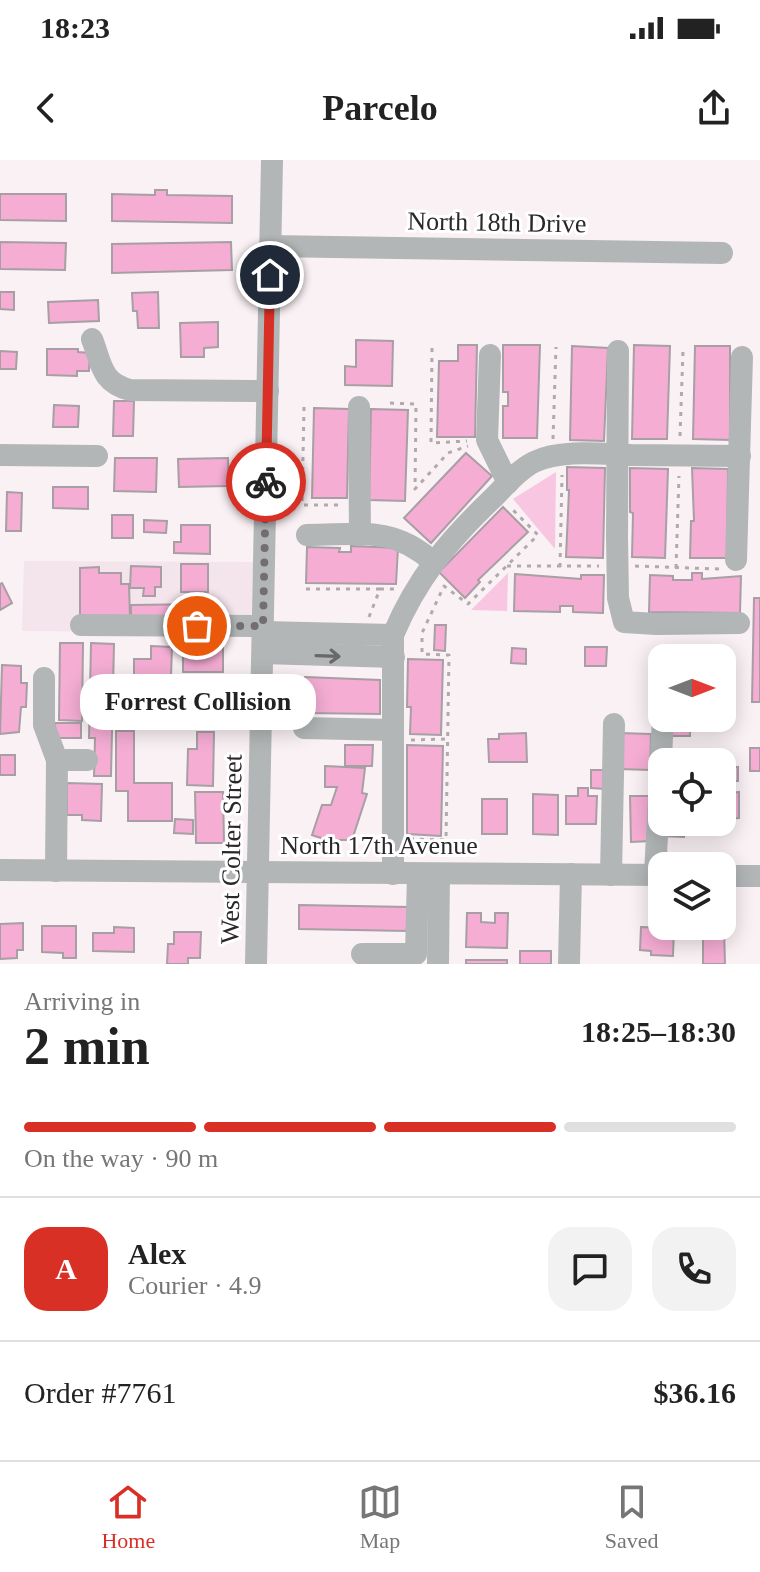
<!DOCTYPE html>
<html lang="en">
<head>
<meta charset="utf-8">
<style>
	:root { --surface:#fff; --page:#f2f2f2; --text:#222; --muted:#767676; --line:#e0e0e0; --accent:#d93025 }
	body { margin:0; font-family:Georgia,serif; background:var(--page); color:var(--text); height:100vh; display:flex; flex-direction:column; font-size:30px; white-space:nowrap }
	* { box-sizing:border-box; margin:0 }
	p { font-size:26px; color:var(--muted) }
	.icon { flex:none; width:44px; height:44px; fill:none; stroke:currentColor; stroke-width:2; stroke-linecap:round; stroke-linejoin:round }
	.map { position:relative; height:804px; overflow:hidden }
	.panel { display:flex; flex-direction:column; background:var(--surface); flex:1 }
	.panel>* { flex:none }
	.needle { width:52px; rotate:90deg }
	.controls { position:absolute; left:648px; top:484px; display:grid; gap:16px }
	.controls a { display:grid; place-items:center; width:88px; height:88px; border-radius:16px; background:var(--surface); box-shadow:0 4px 20px #0003; font-size:40px }
	.pin { position:absolute; display:grid; place-items:center; width:68px; height:68px; color:#fff; margin:-34px; border:4px solid #fff; border-radius:50%; box-shadow:0 2px 8px #0007 }
	.courier { position:absolute; display:grid; place-items:center; width:80px; height:80px; margin:-40px; border:6px solid #d93025; border-radius:50%; background:#fff; color:#222; box-shadow:0 2px 10px #0007 }
	.bubble { position:absolute; height:56px; border-radius:24px; background:var(--surface); box-shadow:0 4px 20px #0003; font-size:26px; font-weight:600; line-height:56px; text-align:center }
	.head em { font-style:normal; font-weight:600 }
	.head div { display:flex; flex-direction:column-reverse }
	.head { display:flex; align-items:center; justify-content:space-between; height:136px; padding:0 24px }
	h1 { font-size:52px; font-weight:600; line-height:60px }
	.bar { display:grid; grid-template-columns:repeat(4,1fr); gap:12px 8px; align-content:center; height:96px; padding:0 24px }
	.bar i { height:10px; border-radius:6px; background:var(--line) }
	.bar .active { background:var(--accent) }
	.bar p { grid-column:span 4 }
	.line { display:flex; align-items:center; gap:20px; padding:0 24px; border-top:2px solid var(--line) }
	.line div { flex:1 }
	.round { display:grid; place-items:center; flex:none; width:84px; height:84px; border-radius:24px; background:var(--page) }
	.status { display:flex; justify-content:space-between; align-items:center; height:56px; padding:0 40px; background:var(--surface); direction:ltr }
	.status svg { height:22px; fill:currentColor }
	header { display:flex; justify-content:space-between; align-items:center; height:104px; padding:0 24px; background:var(--surface); font-size:36px; font-weight:600 }
	.tabs { display:flex; justify-content:space-around; align-items:center; height:112px; border-top:2px solid var(--line); background:var(--surface); font-size:22px; color:var(--muted) }
	.tabs a { display:grid; justify-items:center; gap:4px }
	.tabs .active { color:var(--accent) }
	.map>svg:first-child { display:block }
</style>
</head>
<body>
<div class="status"><b>18:23</b><svg viewBox="0 0 49 12"><path d="M0 12V9h3v3zM5 12V6h3v6zM10 12V3h3v9zM15 12V0h3v12zM26 1h20v11H26zM47 4h2v5h-2z"/></svg></div>
<header><svg class="icon" aria-label="back" viewBox="0 0 24 24"><path d="M15 5l-7 7 7 7"/></svg>Parcelo<svg class="icon" aria-label="share" viewBox="0 0 24 24"><path d="M12 15V3M7 8l5-5 5 5M5 13v7h14v-7"/></svg></header>
<div class="map">
<svg width="760" height="804" viewBox="0 0 760 804">
	<rect width="100%" height="100%" fill="#faf1f5"/>
	<!-- built -->
	<polygon fill="#f4e4ec" points="24,401 253,402 251,473 22,471"/>
	<!-- green -->
	<g fill="#f8c6e0">
		<polygon points="556,312 555,389 513,339"/>
		<polygon points="508,413 507,451 471,450"/>
	</g>
	<!-- building -->
	<g fill="#f5add4" stroke="#a79fa3" stroke-width="2">
		<polygon points="155,30 167,30 167,35 232,36 232,63 112,61 112,34 155,35"/>
		<polygon points="0,34 66,34 66,61 0,60"/>
		<polygon points="0,82 66,83 65,110 0,109"/>
		<polygon points="231,82 232,110 112,113 112,84"/>
		<polygon points="0,132 14,132 14,150 0,149"/>
		<polygon points="158,132 159,168 138,168 137,151 133,151 132,133"/>
		<polygon points="98,140 99,161 49,163 48,142"/>
		<polygon points="218,162 218,187 204,188 204,197 181,197 180,163"/>
		<polygon points="356,180 393,181 392,226 345,225 345,206 356,207"/>
		<polygon points="458,185 477,185 475,277 437,277 439,201 458,201"/>
		<polygon points="503,185 540,185 537,278 503,278 503,246 508,246 508,232 503,232"/>
		<polygon points="634,185 670,186 667,279 632,279"/>
		<polygon points="572,186 608,188 604,281 570,280"/>
		<polygon points="695,186 730,186 730,280 693,279"/>
		<polygon points="47,189 78,189 78,192 90,193 89,211 77,211 77,216 47,215"/>
		<polygon points="0,191 17,192 16,209 0,209"/>
		<polygon points="114,241 134,241 133,276 113,276"/>
		<polygon points="54,245 79,246 78,267 53,267"/>
		<polygon points="314,248 349,249 347,338 312,338"/>
		<polygon points="371,249 408,250 405,341 369,340"/>
		<polygon points="466,293 492,316 431,383 404,358"/>
		<polygon points="115,298 157,298 156,332 114,331"/>
		<polygon points="228,298 229,326 179,327 178,299"/>
		<polygon points="567,307 605,308 603,398 566,397 569,330 567,330"/>
		<polygon points="630,308 668,309 665,398 632,397 633,353 630,352"/>
		<polygon points="692,308 728,309 727,398 690,398 691,361 694,361"/>
		<polygon points="53,327 88,327 88,349 53,348"/>
		<polygon points="7,332 22,333 21,371 6,371"/>
		<polygon points="503,347 528,372 478,420 480,422 465,438 439,412"/>
		<rect x="112" y="355" width="21" height="23"/>
		<polygon points="144,360 167,361 166,373 144,372"/>
		<polygon points="181,365 210,365 210,394 174,393 174,382 181,382"/>
		<polygon points="351,386 398,388 396,424 306,423 307,387 340,388 339,392 351,392"/>
		<rect x="181" y="404" width="27" height="28"/>
		<polygon points="131,406 161,407 161,427 155,427 155,436 143,436 144,428 130,428"/>
		<polygon points="99,407 99,413 121,413 121,424 129,424 130,459 80,460 80,408"/>
		<polygon points="692,413 702,413 702,419 741,416 740,453 649,452 650,415 673,416 673,420 692,420"/>
		<polygon points="515,414 581,419 581,415 604,415 603,453 573,452 573,446 560,446 560,452 514,451"/>
		<polygon points="2,423 12,443 0,450 0,424"/>
		<polygon points="754,438 760,438 760,542 752,542"/>
		<polygon points="206,444 206,459 131,460 131,445"/>
		<polygon points="435,465 446,465 445,491 434,490"/>
		<polygon points="60,483 83,483 82,561 59,560"/>
		<polygon points="91,483 114,484 111,616 94,616 95,578 89,578"/>
		<polygon points="151,486 172,487 171,517 134,517 134,499 151,499"/>
		<rect x="183" y="486" width="40" height="26"/>
		<polygon points="585,487 607,487 606,506 585,506"/>
		<polygon points="512,488 526,489 526,504 511,503"/>
		<polygon points="408,499 443,500 441,575 410,574 411,547 407,547"/>
		<polygon points="2,505 21,506 21,523 27,523 26,547 21,547 19,572 0,574"/>
		<polygon points="305,517 380,520 380,554 305,553"/>
		<polygon points="127,530 165,531 165,552 127,551"/>
		<polygon points="188,533 213,533 212,568 179,568 180,541 188,541"/>
		<rect x="669" y="558" width="21" height="18"/>
		<rect x="55" y="563" width="26" height="15"/>
		<polygon points="116,571 134,571 134,623 172,623 172,661 128,661 128,631 116,631"/>
		<polygon points="197,572 214,572 213,626 187,625 188,589 197,589"/>
		<polygon points="526,573 527,602 489,602 488,579 499,579 499,574"/>
		<polygon points="619,573 651,574 650,610 618,609"/>
		<polygon points="345,585 373,585 372,606 345,606"/>
		<polygon points="407,585 443,586 441,676 407,674"/>
		<rect x="750" y="588" width="10" height="23"/>
		<rect x="668" y="592" width="22" height="10"/>
		<rect x="0" y="595" width="15" height="20"/>
		<polygon points="325,606 365,608 362,633 367,634 352,680 327,680 312,675 322,645 331,645 337,627 325,627"/>
		<polygon points="722,607 738,607 738,621 731,621 731,633 739,632 739,658 722,659"/>
		<polygon points="591,610 605,610 605,629 591,628"/>
		<polygon points="67,623 102,624 101,661 82,660 82,655 67,655"/>
		<polygon points="578,628 588,628 588,636 597,636 596,664 566,664 566,636 578,636"/>
		<polygon points="195,632 223,632 224,683 196,683"/>
		<polygon points="533,634 558,635 558,675 533,674"/>
		<polygon points="630,636 649,636 651,681 631,682"/>
		<rect x="482" y="639" width="25" height="35"/>
		<polygon points="175,659 193,660 193,674 174,673"/>
		<polygon points="663,662 684,662 684,677 663,676"/>
		<polygon points="299,745 409,747 408,771 299,769"/>
		<polygon points="467,753 481,753 481,762 495,763 495,753 508,753 507,788 466,787"/>
		<polygon points="23,763 23,790 17,790 17,798 0,799 0,764"/>
		<polygon points="42,766 76,766 76,798 63,798 63,793 42,792"/>
		<polygon points="114,767 134,768 134,792 93,791 93,773 114,773"/>
		<polygon points="641,767 674,768 673,796 651,795 651,791 640,790"/>
		<polygon points="703,767 724,767 725,804 703,804"/>
		<polygon points="174,772 201,772 200,798 188,798 188,804 167,804 168,784 174,784"/>
		<rect x="520" y="791" width="31" height="13"/>
		<rect x="466" y="800" width="41" height="4"/>
	</g>
	<g fill="none" stroke-linecap="round" stroke-linejoin="round">
		<!-- path -->
		<g stroke="#b1aaad" stroke-width="3" stroke-dasharray="4 6" stroke-linecap="butt">
			<polyline points="432,188 431,283 467,281"/>
			<polyline points="390,243 416,244 415,329 448,293 468,286"/>
			<polyline points="304,247 302,345 341,345"/>
			<polyline points="680,276 683,190"/>
			<polyline points="553,279 556,187"/>
			<polyline points="283,345 302,345"/>
			<polyline points="507,406 599,406"/>
			<polyline points="635,406 719,409"/>
			<polyline points="560,407 562,315"/>
			<polyline points="676,408 679,316"/>
			<polyline points="306,429 380,429"/>
			<polyline points="369,457 380,429 395,429"/>
			<polyline points="301,551 302,511"/>
			<polyline points="411,580 448,579"/>
			<polyline points="410,679 446,680 449,495 422,494 422,473 444,426 468,444 538,375 511,348"/>
		</g>
		<!-- minor -->
		<g stroke="#b2b6b7" stroke-width="22">
			<polyline points="270,86 722,93"/>
			<path d="M92 179C102 205 101 222 130 230L268 231"/>
			<polyline points="618,191 617,377 618,438 624,462 656,464 739,463"/>
			<polyline points="490,195 487,280 508,323"/>
			<polyline points="359,247 360,375"/>
			<polyline points="0,295 97,296"/>
			<path d="M307 375C358 375 392 365 433 402"/>
			<polyline points="736,400 742,197"/>
			<polyline points="81,465 263,466"/>
			<polyline points="263,472 393,475"/>
			<polyline points="263,493 394,497"/>
			<polyline points="44,518 44,565 57,600 56,711"/>
			<polyline points="304,568 393,570"/>
			<polyline points="57,600 87,600"/>
			<polyline points="0,710 662,715"/>
			<path d="M393 714V475C417 418 449 380 493 338 505 326 518 310 534 302 561 289 601 294 631 295 667 295 704 296 740 296"/>
			<polyline points="611,715 614,564"/>
			<polyline points="655,715 663,558"/>
			<polyline points="722,716 760,716"/>
			<polyline points="362,794 416,794 418,714"/>
			<polyline points="256,804 272,0"/>
			<polyline points="438,804 439,714"/>
			<polyline points="569,804 571,714"/>
		</g>
	</g>
	<!-- one-way arrows -->
	<defs><path id="oneway-shaft" d="M-6 0H5M1.5-3L5.5 0L1.5 3" fill="none" stroke-width="1.6" stroke-linecap="round" stroke-linejoin="round" transform="scale(2)"/></defs>
	<use stroke="#686869" href="#oneway-shaft" transform="translate(328 496) rotate(2)"/>
	<g fill="none" stroke-linecap="round" stroke-linejoin="round">
		<!-- done -->
		<polyline stroke="#736e71" stroke-width="8" stroke-dasharray="0 14.4" points="197,466 263,466 266,322"/>
		<!-- route -->
		<polyline stroke="#d93025" stroke-width="10" points="266,322 270,115"/>
	</g>
	<g text-anchor="middle" stroke-width="6" stroke-linejoin="round" paint-order="stroke">
		<!-- street labels -->
		<g font-size="26" fill="#2b282a" stroke="#fff">
			<text transform="translate(497 62) rotate(1)" y="9">North 18th Drive</text>
			<text x="379" y="694">North 17th Avenue</text>
			<text transform="translate(231 689) rotate(-89)" y="9">West Colter Street</text>
		</g>
	</g>
</svg>
<div class="controls">
<a><svg class="needle" viewBox="-14 -14 28 28"><path d="M0-13l5 13h-10z" fill="#e53935"/><path d="M0 13l5-13h-10z" fill="#767676"/></svg></a>
<a><svg class="icon" aria-label="locate" viewBox="0 0 24 24"><circle cx="12" cy="12" r="6"/><path d="M12 2v4M12 18v4M2 12h4M18 12h4"/></svg></a>
<a><svg class="icon" aria-label="layers" viewBox="0 0 24 24"><path d="M12 4l9 5-9 5-9-5zM3 14l9 5 9-5"/></svg></a>
</div>
<div class="pin" style="left:197px;top:466px;background:#ea580c"><svg class="icon" aria-label="bag" viewBox="0 0 24 24"><path d="M5 8h14l-1 12H6zM9 8a3 3 0 0 1 6 0"/></svg></div>
<div class="pin" style="left:270px;top:115px;background:#1f2937"><svg class="icon" aria-label="home" viewBox="0 0 24 24"><path d="M3 11l9-7 9 7M6 9v11h12V9"/></svg></div>
<div class="courier" style="left:266px;top:322px"><svg class="icon" aria-label="bike" viewBox="0 0 24 24"><circle cx="6" cy="16" r="4"/><circle cx="18" cy="16" r="4"/><path d="M6 16l4-8h5l3 8M10 8l3 8H6M13 5h3"/></svg></div>
<div class="bubble" style="left:80px;top:514px;width:236px">Forrest Collision</div>
</div>
<section class="panel">
<div class="head"><div><h1>2 min</h1><p>Arriving in</p></div><em>18:25–18:30</em></div>
<div class="bar"><i class="active"></i><i class="active"></i><i class="active"></i><i></i><p>On the way · 90 m</p></div>
<div class="line" style="height:144px"><b class="round" style="background:var(--accent);color:#fff">A</b><div><b>Alex</b><p>Courier · 4.9</p></div><a class="round"><svg class="icon" aria-label="chat" viewBox="0 0 24 24"><path d="M4 5h16v11H9l-5 4z"/></svg></a><a class="round"><svg class="icon" aria-label="phone" viewBox="0 0 24 24"><path d="M5 4h4l2 5-3 2q2 4 5 5l2-3 5 2v4C11 20 4 13 5 4z"/></svg></a></div>
<div class="line" style="height:104px"><div>Order #7761</div><b>$36.16</b></div>
</section>
<nav class="tabs">
<a class="active"><svg class="icon" aria-label="home" viewBox="0 0 24 24"><path d="M3 11l9-7 9 7M6 9v11h12V9"/></svg>Home</a>
<a><svg class="icon" aria-label="map" viewBox="0 0 24 24"><path d="M3 6l6-2 6 2 6-2v14l-6 2-6-2-6 2zM9 4v14M15 6v14"/></svg>Map</a>
<a><svg class="icon" aria-label="saved" viewBox="0 0 24 24"><path d="M7 4h10v16l-5-4-5 4z"/></svg>Saved</a>
</nav>
</body>
</html>
